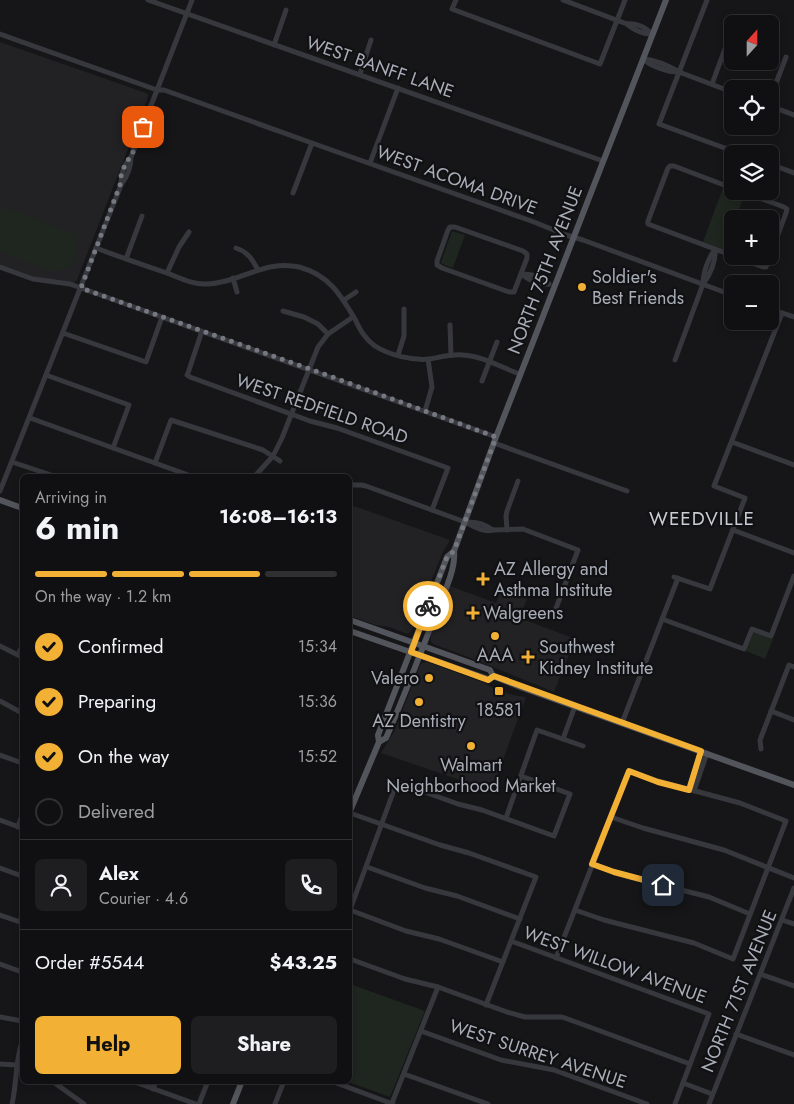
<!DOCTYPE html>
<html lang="en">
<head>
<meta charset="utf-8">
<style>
	:root { --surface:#101012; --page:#1e1e20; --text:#f1f3f6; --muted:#9c9d9f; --line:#303032; --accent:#f2b134 }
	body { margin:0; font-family:Jost,sans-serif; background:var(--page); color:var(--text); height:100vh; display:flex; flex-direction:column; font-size:19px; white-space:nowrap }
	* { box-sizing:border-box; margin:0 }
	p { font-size:16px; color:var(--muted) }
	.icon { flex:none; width:28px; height:28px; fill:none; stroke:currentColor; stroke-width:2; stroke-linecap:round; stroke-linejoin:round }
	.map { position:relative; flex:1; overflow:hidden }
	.panel { position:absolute; left:20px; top:474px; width:332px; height:610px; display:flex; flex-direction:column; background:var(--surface); border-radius:8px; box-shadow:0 2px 8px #0003,0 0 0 1px var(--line) }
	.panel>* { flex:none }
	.needle { width:32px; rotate:21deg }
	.buttons { position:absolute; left:724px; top:15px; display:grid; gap:10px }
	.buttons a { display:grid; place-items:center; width:55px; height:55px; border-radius:8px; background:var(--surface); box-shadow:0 2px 8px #0003,0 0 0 1px var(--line); font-size:25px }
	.pin { position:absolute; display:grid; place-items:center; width:42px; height:42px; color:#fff; margin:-21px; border-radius:10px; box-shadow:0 2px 8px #0006 }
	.courier { position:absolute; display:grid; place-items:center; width:50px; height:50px; margin:-25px; border:4px solid #f2b134; border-radius:50%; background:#fff; color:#222; box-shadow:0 1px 6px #0007 }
	.head em { font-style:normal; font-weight:700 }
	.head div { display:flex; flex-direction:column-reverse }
	.head { display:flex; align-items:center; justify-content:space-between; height:85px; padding:0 15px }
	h1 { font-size:32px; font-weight:700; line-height:38px }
	.bar { display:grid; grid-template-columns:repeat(4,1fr); gap:8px 5px; align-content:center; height:60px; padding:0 15px }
	.bar i { height:6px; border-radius:4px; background:var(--line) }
	.bar .on { background:var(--accent) }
	.bar p { grid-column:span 4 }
	.line { display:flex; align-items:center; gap:12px; padding:0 15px; border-top:1px solid var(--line) }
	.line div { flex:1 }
	.round { display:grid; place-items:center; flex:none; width:52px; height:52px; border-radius:8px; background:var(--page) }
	ol { padding:0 15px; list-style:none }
	li { display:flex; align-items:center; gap:15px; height:55px }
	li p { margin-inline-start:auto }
	li .icon { padding:5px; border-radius:50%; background:var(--accent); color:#111; stroke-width:4 }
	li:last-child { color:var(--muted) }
	li i { width:28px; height:28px; border:2px solid var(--line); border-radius:50% }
	.cta { display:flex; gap:10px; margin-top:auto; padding:10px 15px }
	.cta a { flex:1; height:58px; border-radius:8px; background:var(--accent); color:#111; font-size:20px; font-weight:700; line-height:58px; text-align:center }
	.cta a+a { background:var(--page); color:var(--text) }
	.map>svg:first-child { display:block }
</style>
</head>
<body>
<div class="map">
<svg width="794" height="1104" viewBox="0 0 794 1104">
	<rect width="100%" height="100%" fill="#161618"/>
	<!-- built -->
	<g fill="#222225">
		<polygon points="0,42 146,93 148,95 147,100 77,280 74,283 58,280 37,278 0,265"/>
		<polygon points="354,506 450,540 442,554 412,630 408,634 389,627 376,625 350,616 350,508"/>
		<polygon points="450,586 496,603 503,586 528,596 520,618 575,639 554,692 468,657 433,644 431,641 431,635"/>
		<polygon points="427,662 482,682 493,688 513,695 526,697 492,790 482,786 460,780 381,753 394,732 420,665 422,663"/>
	</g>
	<!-- green -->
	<g fill="#1e261f">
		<polygon points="723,188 744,196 735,219 732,219 732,226 724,250 703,242"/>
		<path d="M0 208 13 210 80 236 78 240 74 239C82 257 70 273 51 271L0 252Z"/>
		<polygon points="452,231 465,235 453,268 442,264 441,262"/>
		<polygon points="754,631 773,639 765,659 746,651"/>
		<polygon points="350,984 425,1011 390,1097 346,1081 350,1081"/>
	</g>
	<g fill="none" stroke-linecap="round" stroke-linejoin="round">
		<!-- minor -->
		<g stroke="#37383d" stroke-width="5">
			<polyline points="148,0 603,161"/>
			<polyline points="456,0 452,9 600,64 625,0"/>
			<path d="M563 0 627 24C637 23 646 28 652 34"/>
			<polyline points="707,0 659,124 741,154"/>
			<path d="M627 24C634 30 642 34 652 34"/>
			<polyline points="0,34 157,90 164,90 312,143 534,222 566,235 583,240 732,295"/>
			<polyline points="274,45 286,10"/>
			<path d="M643 59C655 60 669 66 679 72L732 92"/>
			<path d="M644 60C653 67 668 72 678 72"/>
			<polyline points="360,74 371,40"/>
			<polyline points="712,84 729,38"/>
			<polyline points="770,99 786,57"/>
			<polyline points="770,106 794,115"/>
			<polyline points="370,163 398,88"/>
			<polyline points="770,164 794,173"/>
			<path d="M121 184C121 174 124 164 131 157"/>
			<polyline points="732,188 674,166 670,166 668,168 648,221 648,224 763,267 766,267 786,213 787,209 784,207 741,191"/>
			<polyline points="293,193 312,143"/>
			<polygon points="450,227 455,227 523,251 527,254 527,258 514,292 509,292 442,268 437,265 437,261 448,230"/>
			<path d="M96 248C120 257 143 265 167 273 180 278 193 285 207 284 239 283 266 259 299 267 329 275 340 294 355 319 360 330 365 339 375 346 389 355 413 361 430 359 441 357 451 354 463 355 483 356 502 368 520 374"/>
			<path d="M236 248C248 252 252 259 258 270"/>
			<polyline points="126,259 142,216"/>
			<polyline points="0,267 33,279 70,284 496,437"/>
			<polyline points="167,273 179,247 189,232"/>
			<path d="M521 274C532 274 542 276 549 284"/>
			<path d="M521 274C529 280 539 285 549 284"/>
			<polyline points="233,278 237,292"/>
			<path d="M703 284C703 273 708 258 715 250"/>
			<polyline points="344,300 356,292"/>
			<polyline points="770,309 794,317"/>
			<polyline points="283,311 304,317 318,324 328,334"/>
			<polyline points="450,325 451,355"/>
			<polyline points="202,331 188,373 187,375 190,377 310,421 337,428 448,468 432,510"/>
			<polyline points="63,333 146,362 162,317"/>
			<polyline points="398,355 404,336 404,309"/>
			<path d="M675 360 703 284C710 275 716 261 715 250"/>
			<polyline points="46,375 129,405 113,448"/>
			<polyline points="482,381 497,342"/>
			<polyline points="425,411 432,387 428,359"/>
			<polyline points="30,418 191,476"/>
			<polyline points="732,442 794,465"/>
			<polyline points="494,443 627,491"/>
			<polyline points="12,462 54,476"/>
			<polyline points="155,463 171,420 263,450 280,461"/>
			<polyline points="255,476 273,456 282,438 318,347 328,334 353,317"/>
			<path d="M350 485H361L366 486 465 522C473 526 484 533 493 530L523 529 578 550 555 611"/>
			<path d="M0 491 121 185C127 177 131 168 131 157L192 0"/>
			<path d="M468 522C476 522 486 525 493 530"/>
			<polyline points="507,530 506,516 507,511 518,481"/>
			<polyline points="733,530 794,553"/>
			<polyline points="674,577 710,589 745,498 714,486 782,313"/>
			<polyline points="662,619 744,649 752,629 771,636 794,576"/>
			<polyline points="0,646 22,657"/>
			<polyline points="18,655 22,646"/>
			<polyline points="0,701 22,713"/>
			<polyline points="771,711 794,720"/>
			<polyline points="622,723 678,578"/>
			<polyline points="563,739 575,706"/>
			<polyline points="761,749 760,740 789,665 794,667"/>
			<polyline points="0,755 22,763"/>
			<polyline points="689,789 701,751"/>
			<polyline points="694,791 707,753"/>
			<polyline points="350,813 440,845 469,853 536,877 486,1005"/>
			<polyline points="611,817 643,828 724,850 794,878"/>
			<polyline points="506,818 537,730 583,746"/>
			<polyline points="0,820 22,828"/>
			<polyline points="18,827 22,815"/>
			<polyline points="593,864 626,876 709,897 750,914"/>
			<polyline points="367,867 425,888 457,896 520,919"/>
			<polyline points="0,868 22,876"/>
			<polyline points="350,910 397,782 458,804 482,810 554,836 570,794 521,776"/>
			<polyline points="350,910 406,931 439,939 503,962"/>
			<polyline points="0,915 20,922 22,916"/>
			<polyline points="782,920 794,924"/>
			<polyline points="511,941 709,1014 675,1104"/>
			<polyline points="556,958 629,771 658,781 740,803 786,821 733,959 694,943 604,920 575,910"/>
			<polyline points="350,959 405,979 438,987 507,1012 525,1017 562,1017 576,1022 690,1064"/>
			<polyline points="0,964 22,972"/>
			<polyline points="760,974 794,986"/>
			<polyline points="0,1017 22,1021"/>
			<polyline points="421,1031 501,1060 554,1070 647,1104"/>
			<polyline points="736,1034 794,1055"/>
			<polyline points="0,1064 17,1065"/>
			<polyline points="404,1074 488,1104"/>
			<polyline points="52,1081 84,1104"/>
			<polyline points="132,1081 196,1104"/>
			<polyline points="331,1081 393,1104"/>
			<polyline points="683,1083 712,1094"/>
			<polyline points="153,1089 156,1081"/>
			<polyline points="392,1103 438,987"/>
			<path d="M12 1104C17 1083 15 1062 22 1042"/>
			<polyline points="199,1104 208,1081"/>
			<polyline points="275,1104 284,1081"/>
			<polyline points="709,1104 794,888"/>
		</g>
		<!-- major -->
		<g stroke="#53555c" stroke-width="6">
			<polyline points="0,500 22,508"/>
			<polyline points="350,620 490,670 493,676 523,688 794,785"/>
			<polyline points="350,631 488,679 489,680 493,676"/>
			<path d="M379 742 386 738C404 697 420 655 436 613 443 595 456 570 454 551L496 437 666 0"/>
			<polyline points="350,811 379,742 378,735 447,557 454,551"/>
			<polyline points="233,1104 242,1081"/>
		</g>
	</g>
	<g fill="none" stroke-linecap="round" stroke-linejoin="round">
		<!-- done -->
		<polyline stroke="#757880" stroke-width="5" stroke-dasharray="0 9" points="143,127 131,157 126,162 121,176 120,185 81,288 335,378 496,437 454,551 447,557 428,606"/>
		<!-- route -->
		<polyline stroke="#f2b134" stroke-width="6" points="428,606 411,652 488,680 494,676 701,751 689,790 658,782 629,771 592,864 614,872 663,885"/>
	</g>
	<!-- markers -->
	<g fill="#f2b134" stroke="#111113" stroke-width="2">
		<circle cx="582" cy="287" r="5"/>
		<path d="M480.5 571.5h5v5h5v5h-5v5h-5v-5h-5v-5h5z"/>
		<path d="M470.5 605.5h5v5h5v5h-5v5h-5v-5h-5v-5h5z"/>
		<circle cx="495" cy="636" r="5"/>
		<path d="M525.5 649.5h5v5h5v5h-5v5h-5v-5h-5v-5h5z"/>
		<circle cx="429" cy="678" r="5"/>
		<rect x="494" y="686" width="10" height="10" rx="2.5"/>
		<circle cx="419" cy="702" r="5"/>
		<circle cx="471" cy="746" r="5"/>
	</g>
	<g text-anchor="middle" stroke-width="4.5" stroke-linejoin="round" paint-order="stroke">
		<!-- street labels -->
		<g font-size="18" fill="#a8adb8" stroke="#111113">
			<text transform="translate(380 67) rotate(19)" y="6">WEST BANFF LANE</text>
			<text transform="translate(457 180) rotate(20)" y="6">WEST ACOMA DRIVE</text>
			<text transform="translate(545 270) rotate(-69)" y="6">NORTH 75TH AVENUE</text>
			<text transform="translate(322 409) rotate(19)" y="6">WEST REDFIELD ROAD</text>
			<text transform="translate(615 965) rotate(20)" y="6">WEST WILLOW AVENUE</text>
			<text transform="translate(739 991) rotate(-68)" y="6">NORTH 71ST AVENUE</text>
			<text transform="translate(538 1054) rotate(18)" y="6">WEST SURREY AVENUE</text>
		</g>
		<!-- poi labels -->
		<g font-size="18" fill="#a8adb8" stroke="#111113" text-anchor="start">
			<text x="592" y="283">Soldier's<tspan x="592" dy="21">Best Friends</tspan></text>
			<text x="494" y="575">AZ Allergy and<tspan x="494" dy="21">Asthma Institute</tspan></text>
			<text x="483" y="619">Walgreens</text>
			<text x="539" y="653">Southwest<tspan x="539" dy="21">Kidney Institute</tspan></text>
			<text x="495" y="661" text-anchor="middle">AAA</text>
			<text x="419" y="684" text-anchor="end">Valero</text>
			<text x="499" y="716" text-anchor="middle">18581</text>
			<text x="419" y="727" text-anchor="middle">AZ Dentistry</text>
			<text x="471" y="771" text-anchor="middle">Walmart<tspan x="471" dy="21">Neighborhood Market</tspan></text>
		</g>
		<!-- neighbourhood labels -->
		<g font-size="19" letter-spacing="1" fill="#c9ccd4" stroke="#111113">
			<text x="702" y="525">WEEDVILLE</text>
		</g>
	</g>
</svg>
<div class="buttons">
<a><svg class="needle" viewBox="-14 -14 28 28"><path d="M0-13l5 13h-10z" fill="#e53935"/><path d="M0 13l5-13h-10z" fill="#9c9d9f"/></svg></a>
<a><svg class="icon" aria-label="locate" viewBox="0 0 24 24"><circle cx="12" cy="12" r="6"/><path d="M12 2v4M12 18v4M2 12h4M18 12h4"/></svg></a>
<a><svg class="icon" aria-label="layers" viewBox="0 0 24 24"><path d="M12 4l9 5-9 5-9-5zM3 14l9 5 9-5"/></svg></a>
<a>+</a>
<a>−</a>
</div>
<div class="pin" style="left:143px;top:127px;background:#ea580c"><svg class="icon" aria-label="bag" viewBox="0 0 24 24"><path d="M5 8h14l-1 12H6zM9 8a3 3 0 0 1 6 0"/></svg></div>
<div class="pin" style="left:663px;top:885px;background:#1f2937"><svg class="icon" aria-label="home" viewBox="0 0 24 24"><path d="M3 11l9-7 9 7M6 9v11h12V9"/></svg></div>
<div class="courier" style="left:428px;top:606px"><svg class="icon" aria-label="bike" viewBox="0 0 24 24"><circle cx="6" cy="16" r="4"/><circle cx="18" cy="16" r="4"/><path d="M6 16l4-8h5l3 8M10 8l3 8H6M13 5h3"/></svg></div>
<section class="panel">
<div class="head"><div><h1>6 min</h1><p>Arriving in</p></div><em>16:08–16:13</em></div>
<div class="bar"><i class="on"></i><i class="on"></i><i class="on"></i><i></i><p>On the way · 1.2 km</p></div>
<ol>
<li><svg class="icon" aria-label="check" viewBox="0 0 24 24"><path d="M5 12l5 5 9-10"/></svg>Confirmed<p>15:34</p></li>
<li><svg class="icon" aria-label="check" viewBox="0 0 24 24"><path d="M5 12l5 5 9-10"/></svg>Preparing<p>15:36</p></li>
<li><svg class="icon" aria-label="check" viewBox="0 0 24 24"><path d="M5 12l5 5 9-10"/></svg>On the way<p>15:52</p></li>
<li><i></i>Delivered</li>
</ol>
<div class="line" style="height:90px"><a class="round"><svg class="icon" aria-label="person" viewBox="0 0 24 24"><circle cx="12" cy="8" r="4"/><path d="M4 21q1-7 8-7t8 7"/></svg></a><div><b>Alex</b><p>Courier · 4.6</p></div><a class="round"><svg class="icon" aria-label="phone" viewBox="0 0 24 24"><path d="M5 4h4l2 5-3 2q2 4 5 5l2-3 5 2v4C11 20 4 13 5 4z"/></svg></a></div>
<div class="line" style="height:65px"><div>Order #5544</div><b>$43.25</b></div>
<div class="cta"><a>Help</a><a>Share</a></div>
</section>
</div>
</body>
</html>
